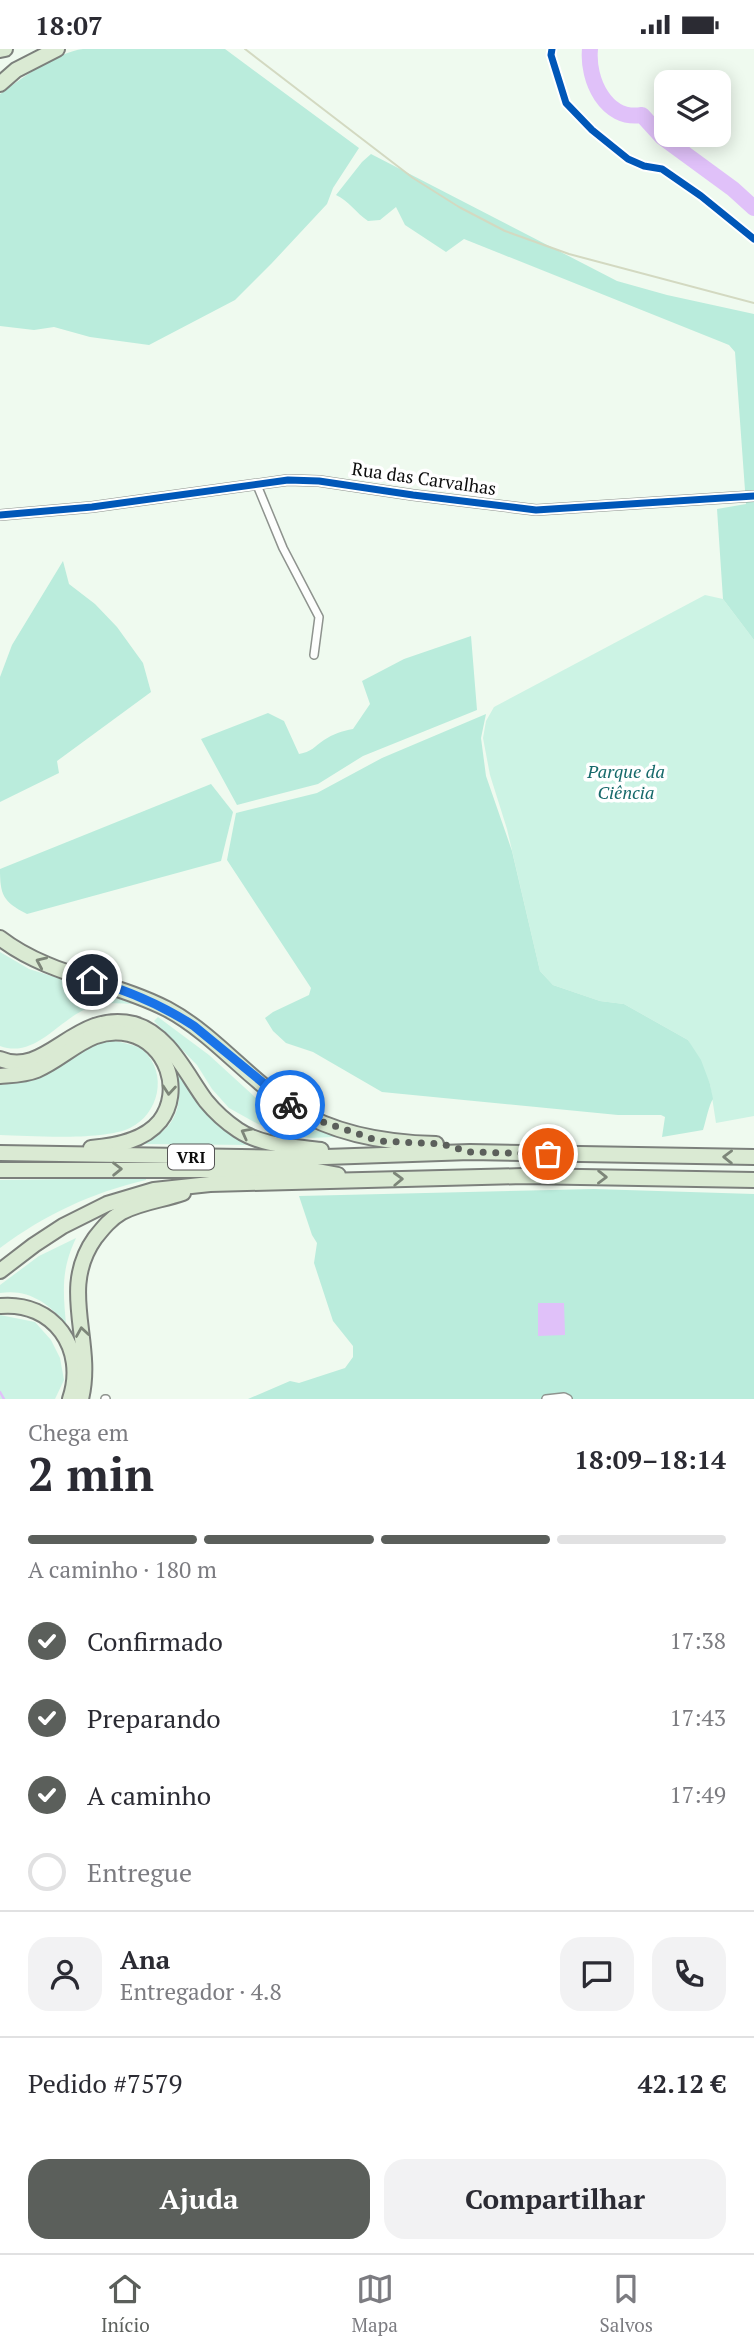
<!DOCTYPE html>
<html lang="pt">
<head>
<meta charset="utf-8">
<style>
	:root { --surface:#fff; --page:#f2f2f3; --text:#2b2b33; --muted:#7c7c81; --line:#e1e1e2; --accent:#5b5f5b }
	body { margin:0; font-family:"PT Serif",serif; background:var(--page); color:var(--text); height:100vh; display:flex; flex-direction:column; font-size:26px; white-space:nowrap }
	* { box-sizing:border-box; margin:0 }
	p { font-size:23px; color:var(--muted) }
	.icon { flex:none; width:38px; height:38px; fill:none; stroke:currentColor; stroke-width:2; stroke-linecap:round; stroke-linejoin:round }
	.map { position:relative; height:1350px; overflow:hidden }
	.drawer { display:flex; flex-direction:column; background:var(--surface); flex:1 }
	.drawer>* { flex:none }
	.buttons { position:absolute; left:654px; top:21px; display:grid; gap:14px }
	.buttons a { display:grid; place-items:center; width:77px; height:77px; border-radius:14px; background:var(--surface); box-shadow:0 4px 18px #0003; font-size:35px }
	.pin { position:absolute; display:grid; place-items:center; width:60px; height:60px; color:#fff; margin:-30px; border:4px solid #fff; border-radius:50%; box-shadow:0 2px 7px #0007 }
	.courier { position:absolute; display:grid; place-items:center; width:70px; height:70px; margin:-35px; border:5px solid #1a73e8; border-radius:50%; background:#fff; color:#222; box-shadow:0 2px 9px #0007 }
	.summary em { font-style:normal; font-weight:800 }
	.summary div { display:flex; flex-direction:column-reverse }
	.summary { display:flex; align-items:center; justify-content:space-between; height:119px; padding:0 28px }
	h1 { font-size:46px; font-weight:800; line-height:52px }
	.bar { display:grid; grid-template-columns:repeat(4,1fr); gap:10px 7px; align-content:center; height:84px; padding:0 28px }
	.bar i { height:9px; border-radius:5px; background:var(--line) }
	.bar .selected { background:var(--accent) }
	.bar p { grid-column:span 4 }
	.line { display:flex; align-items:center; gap:18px; padding:0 28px; border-top:2px solid var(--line) }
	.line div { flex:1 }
	.round { display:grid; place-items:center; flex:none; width:74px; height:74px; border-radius:21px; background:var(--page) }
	ol { padding:0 28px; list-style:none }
	li { display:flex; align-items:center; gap:21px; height:77px }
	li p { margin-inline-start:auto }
	li .icon { padding:7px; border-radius:50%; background:var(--accent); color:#fff; stroke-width:4 }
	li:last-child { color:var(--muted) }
	li i { width:38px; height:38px; border:4px solid var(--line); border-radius:50% }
	.cta { display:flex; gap:14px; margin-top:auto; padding:14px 28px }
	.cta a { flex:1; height:80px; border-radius:21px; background:var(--accent); color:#fff; font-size:28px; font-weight:800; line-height:80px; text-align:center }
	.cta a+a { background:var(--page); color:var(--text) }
	.status { display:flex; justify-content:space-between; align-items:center; height:49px; padding:0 35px; background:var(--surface); direction:ltr }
	.status svg { height:19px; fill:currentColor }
	.dock { display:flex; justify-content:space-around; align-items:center; height:98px; border-top:2px solid var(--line); background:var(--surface); font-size:19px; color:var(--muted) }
	.dock a { display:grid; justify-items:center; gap:4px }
	.dock .selected { color:var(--accent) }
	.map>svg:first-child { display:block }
</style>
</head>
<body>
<div class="status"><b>18:07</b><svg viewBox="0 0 49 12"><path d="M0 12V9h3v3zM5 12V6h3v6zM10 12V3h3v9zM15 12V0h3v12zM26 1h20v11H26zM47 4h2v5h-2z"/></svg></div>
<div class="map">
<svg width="754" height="1350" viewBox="0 0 754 1350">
	<rect width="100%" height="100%" fill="#effaef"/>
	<!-- green -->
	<g fill="#ccf3e4">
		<polygon points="705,546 723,550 754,591 754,1067 716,1074 710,1035 688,991 624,955 600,952 553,936 540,922 507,780 490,726 483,689 486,672 494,658"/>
		<path d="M0 903 29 920 103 943 133 955C118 954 102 953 88 959 58 971 35 1010 0 997Z"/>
		<polygon points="158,968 209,1006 268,1060 302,1078 334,1086 334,1088 310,1089 282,1084 258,1075 229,1059 212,1040 197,1016 154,972"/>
		<path d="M108 991C119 993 136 995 144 1002 168 1025 159 1065 130 1079 102 1092 32 1087 0 1086V1036L34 1031 88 998Z"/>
		<path d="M178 1023C197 1053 215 1086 251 1093V1096L144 1095V1093C177 1080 183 1056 177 1024Z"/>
		<path d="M146 1129V1131C91 1144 46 1165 0 1199V1131Z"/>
		<path d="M76 1189C61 1221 63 1241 66 1275 48 1254 29 1240 0 1244V1236L39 1207Z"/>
		<polygon points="0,1266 35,1273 51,1291 60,1309 64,1331 55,1350 0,1350"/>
	</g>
	<!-- forest -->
	<g fill="#baecdc">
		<path d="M83 0H225L359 99 333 139 327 155 272 214 235 251 149 296 90 288 54 278 34 281 0 277V45C22 29 57 3 83 0Z"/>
		<path d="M371 105 617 232 667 246 754 265V591L723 550 717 460 746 455 735 303 729 296 464 190 446 203 405 176 396 158 380 171 368 172C356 164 349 152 336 146L362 113Z"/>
		<polygon points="63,512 69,535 95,555 117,578 143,614 151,643 57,712 59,724 0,753 0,628 12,596"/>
		<path d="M471 587 477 661 363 707 318 735 237 756 201 690 268 664 284 672 299 705C311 703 314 698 324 691 333 685 342 682 353 680L370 655 362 632 404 610Z"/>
		<path d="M486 665 481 689 486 727 512 802 540 922 553 936 600 952 624 955 688 991 701 1011 710 1035 713 1050C709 1055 706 1072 703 1081L662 1088 665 1068 661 1066H618L382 1043 313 1003 286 994 273 982 265 969 273 963 309 946 311 939 227 811 236 764 317 744 382 709Z"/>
		<path d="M211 735 233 763 221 812 27 865C3 853 0 846 0 820Z"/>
		<polygon points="594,1140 754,1145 754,1350 248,1350 290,1332 299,1334 345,1319 353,1308 353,1297 333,1272 314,1214 317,1194 312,1186 299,1147"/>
	</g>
	<!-- water -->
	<polygon fill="#e0c1f9" points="538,1254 564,1254 565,1286 538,1287"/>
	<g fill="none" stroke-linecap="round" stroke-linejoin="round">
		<!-- stream -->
		<polyline stroke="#e0c1f9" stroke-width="2.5" points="0,1343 4,1350"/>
		<!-- river -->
		<path stroke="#e0c1f9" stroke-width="16" d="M590 0C587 31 606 72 642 66L662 88 733 140 754 159"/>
		<defs>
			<g id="minor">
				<polyline points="257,436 283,499 319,568 314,606"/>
				<polyline points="105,1350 106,1350"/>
				<polyline points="546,1350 564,1348 568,1350"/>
			</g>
			<polyline id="tertiary" points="0,466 92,458 288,431 319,432 413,446 536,461 754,447"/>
			<g id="motorway">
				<polyline points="0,1 5,0"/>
				<polyline points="0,35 16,21 57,0"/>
				<path d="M0 889C49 927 113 932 167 960 214 985 248 1030 293 1059 336 1086 386 1094 436 1095"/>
				<path d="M0 1010C46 1030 75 960 134 975 169 985 186 1025 206 1052 215 1063 226 1073 238 1081 262 1097 293 1097 321 1101"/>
				<path d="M0 1027C13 1026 25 1026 37 1021 69 1007 91 976 129 985 167 994 183 1042 160 1072 144 1092 115 1097 91 1099"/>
				<polyline points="0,1104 297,1109 470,1103 754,1108"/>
				<polyline points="0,1121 311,1121 338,1126"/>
				<polyline points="0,1222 34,1196 63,1177 107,1155 154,1141 210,1135 523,1127 754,1131"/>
				<path d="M0 1257C54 1252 87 1300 70 1350"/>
				<path d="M81 1350C95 1292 58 1241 95 1189 103 1179 110 1170 122 1163 141 1153 163 1151 183 1144"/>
			</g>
		</defs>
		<!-- minor casing -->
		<use href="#minor" stroke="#8e938e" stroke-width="10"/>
		<!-- tertiary casing -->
		<use href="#tertiary" stroke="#8e938e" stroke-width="12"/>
		<!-- motorway casing -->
		<use href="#motorway" stroke="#7c807c" stroke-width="18"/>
		<!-- minor -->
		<use href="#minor" stroke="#fdfefd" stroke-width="7"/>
		<!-- tertiary -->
		<use href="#tertiary" stroke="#fdfefd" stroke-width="9"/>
		<!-- motorway -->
		<use href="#motorway" stroke="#daead3" stroke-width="14"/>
		<!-- tram -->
		<polyline stroke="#d3d9c1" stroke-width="2" points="245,0 413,129 459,158 505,182 569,205 754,254"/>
		<defs>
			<g id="cycleway">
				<polyline points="552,0 551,6 566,54 592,81 628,110 644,117 662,120 701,147 754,190"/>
				<polyline points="0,466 92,458 288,431 319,432 413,446 536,461 754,447"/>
			</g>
		</defs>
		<!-- cycleway casing -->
		<use href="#cycleway" stroke="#fff" stroke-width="11"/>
		<!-- cycleway -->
		<use href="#cycleway" stroke="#0057b8" stroke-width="7"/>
	</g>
	<!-- one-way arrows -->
	<defs><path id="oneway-chevron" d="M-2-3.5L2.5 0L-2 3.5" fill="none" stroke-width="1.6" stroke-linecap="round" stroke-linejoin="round" transform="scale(1.75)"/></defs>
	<g stroke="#7d8679">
		<use href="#oneway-chevron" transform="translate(41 913) rotate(-156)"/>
		<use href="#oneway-chevron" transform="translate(169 1041) rotate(95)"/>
		<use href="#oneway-chevron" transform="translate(246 1084) rotate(-152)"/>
		<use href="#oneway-chevron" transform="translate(728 1108) rotate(-179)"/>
		<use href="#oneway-chevron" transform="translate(117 1120) rotate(-1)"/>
		<use href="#oneway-chevron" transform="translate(602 1128) rotate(1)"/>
		<use href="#oneway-chevron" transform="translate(398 1130) rotate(-2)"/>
		<use href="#oneway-chevron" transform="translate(82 1283) rotate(-99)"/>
	</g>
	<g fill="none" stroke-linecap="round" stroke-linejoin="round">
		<!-- done -->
		<polyline stroke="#5b5f5b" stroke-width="7" stroke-dasharray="0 12.6" points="290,1056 323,1073 379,1092 442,1095 470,1103 548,1105"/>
		<!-- route -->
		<path stroke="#1a73e8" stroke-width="9" d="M92 931C129 942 162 956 194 977L290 1056"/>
	</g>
	<g text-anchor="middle" stroke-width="7" stroke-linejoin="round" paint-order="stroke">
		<!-- shield labels -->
		<rect fill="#fff" stroke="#555" stroke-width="2" x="168" y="1095.5" width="46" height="25" rx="5"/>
		<g font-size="16" font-weight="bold" fill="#0c0c0c">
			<text x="191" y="1114">VRI</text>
		</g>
		<!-- street labels -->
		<g font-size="18" fill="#0c0c0c" stroke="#fff">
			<text transform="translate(424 430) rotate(8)" y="6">Rua das Carvalhas</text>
		</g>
		<!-- park labels -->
		<g font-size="18" font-style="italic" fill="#16696a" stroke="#fff">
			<text x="626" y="729">Parque da<tspan x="626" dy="21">Ciência</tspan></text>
		</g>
	</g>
</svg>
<div class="buttons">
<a><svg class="icon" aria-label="layers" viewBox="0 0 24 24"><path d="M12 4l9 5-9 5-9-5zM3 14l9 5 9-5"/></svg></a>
</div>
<div class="pin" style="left:548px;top:1105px;background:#ea580c"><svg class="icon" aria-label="bag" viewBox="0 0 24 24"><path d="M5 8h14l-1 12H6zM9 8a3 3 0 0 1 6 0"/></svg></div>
<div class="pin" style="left:92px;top:931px;background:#1f2937"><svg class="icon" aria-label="home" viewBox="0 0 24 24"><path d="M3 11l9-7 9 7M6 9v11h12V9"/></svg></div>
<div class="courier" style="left:290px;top:1056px"><svg class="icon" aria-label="bike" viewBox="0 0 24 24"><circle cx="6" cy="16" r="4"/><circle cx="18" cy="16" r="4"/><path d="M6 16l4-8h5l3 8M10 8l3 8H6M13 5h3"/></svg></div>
</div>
<section class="drawer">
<div class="summary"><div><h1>2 min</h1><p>Chega em</p></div><em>18:09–18:14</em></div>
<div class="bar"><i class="selected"></i><i class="selected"></i><i class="selected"></i><i></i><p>A caminho · 180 m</p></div>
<ol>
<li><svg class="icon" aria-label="check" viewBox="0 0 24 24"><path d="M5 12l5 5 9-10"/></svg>Confirmado<p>17:38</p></li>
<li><svg class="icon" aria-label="check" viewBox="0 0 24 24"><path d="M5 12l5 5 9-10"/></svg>Preparando<p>17:43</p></li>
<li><svg class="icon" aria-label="check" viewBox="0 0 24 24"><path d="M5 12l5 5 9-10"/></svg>A caminho<p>17:49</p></li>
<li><i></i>Entregue</li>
</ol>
<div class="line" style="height:126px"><a class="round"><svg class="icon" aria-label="person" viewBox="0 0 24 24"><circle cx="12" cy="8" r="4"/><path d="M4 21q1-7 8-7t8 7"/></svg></a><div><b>Ana</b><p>Entregador · 4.8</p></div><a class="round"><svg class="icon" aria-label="chat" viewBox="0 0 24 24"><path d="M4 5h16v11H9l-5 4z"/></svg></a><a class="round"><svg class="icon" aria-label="phone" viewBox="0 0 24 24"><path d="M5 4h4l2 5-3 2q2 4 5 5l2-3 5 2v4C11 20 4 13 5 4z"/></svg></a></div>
<div class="line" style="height:91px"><div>Pedido #7579</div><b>42.12 €</b></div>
<div class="cta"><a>Ajuda</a><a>Compartilhar</a></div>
</section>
<nav class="dock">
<a class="selected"><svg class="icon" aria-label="home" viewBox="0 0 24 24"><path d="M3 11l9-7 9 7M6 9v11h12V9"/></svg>Início</a>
<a><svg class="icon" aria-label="map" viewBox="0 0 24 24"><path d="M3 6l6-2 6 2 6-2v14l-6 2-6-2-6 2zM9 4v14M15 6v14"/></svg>Mapa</a>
<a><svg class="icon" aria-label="saved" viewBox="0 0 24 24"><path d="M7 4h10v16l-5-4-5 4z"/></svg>Salvos</a>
</nav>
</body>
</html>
